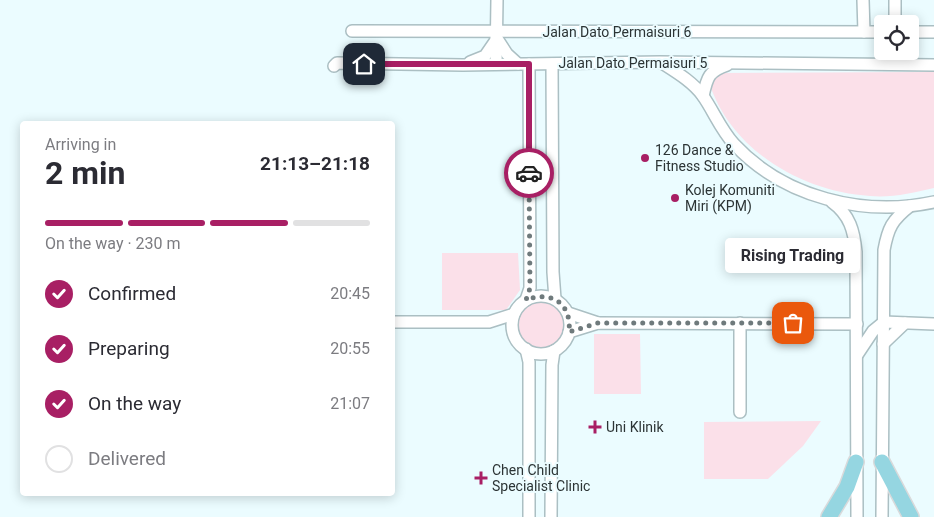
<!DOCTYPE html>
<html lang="en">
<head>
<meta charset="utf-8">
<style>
	:root { --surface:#fff; --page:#f7f7f7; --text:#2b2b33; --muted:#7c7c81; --line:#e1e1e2; --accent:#a81f64 }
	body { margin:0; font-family:Roboto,sans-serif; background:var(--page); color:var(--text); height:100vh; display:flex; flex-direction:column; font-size:19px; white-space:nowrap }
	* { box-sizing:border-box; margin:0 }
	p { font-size:16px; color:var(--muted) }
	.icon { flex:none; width:28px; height:28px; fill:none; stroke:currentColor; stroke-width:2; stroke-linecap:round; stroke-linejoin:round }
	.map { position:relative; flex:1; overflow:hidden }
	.sheet { position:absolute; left:20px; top:121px; width:375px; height:375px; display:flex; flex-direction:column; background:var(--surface); border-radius:5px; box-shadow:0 2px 12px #0003 }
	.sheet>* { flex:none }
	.controls { position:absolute; left:874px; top:15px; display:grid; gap:10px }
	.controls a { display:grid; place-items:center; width:45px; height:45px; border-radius:5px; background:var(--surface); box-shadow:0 2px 12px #0003; font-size:25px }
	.pin { position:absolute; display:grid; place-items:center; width:42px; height:42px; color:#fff; margin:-21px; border-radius:10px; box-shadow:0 2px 8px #0006 }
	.courier { position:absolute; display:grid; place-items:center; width:50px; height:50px; margin:-25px; border:4px solid #a81f64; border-radius:50%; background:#fff; color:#222; box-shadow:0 1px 6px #0007 }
	.bubble { position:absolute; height:35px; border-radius:5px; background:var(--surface); box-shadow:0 2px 12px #0003; font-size:16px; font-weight:700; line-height:35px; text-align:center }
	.headline em { font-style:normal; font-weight:700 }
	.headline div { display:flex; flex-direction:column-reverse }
	.headline { display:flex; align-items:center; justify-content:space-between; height:85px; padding:0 25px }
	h1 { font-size:32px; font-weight:700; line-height:38px }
	.bar { display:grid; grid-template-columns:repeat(4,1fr); gap:8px 5px; align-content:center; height:60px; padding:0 25px }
	.bar i { height:6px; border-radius:4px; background:var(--line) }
	.bar .active { background:var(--accent) }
	.bar p { grid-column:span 4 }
	ol { padding:0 25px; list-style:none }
	li { display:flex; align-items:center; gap:15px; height:55px }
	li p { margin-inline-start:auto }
	li .icon { padding:5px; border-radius:50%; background:var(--accent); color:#fff; stroke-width:4 }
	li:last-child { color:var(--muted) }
	li i { width:28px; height:28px; border:2px solid var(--line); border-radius:50% }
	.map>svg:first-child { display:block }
</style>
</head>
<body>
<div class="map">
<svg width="934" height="517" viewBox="0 0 934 517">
	<rect width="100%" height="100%" fill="#ebfcff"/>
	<!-- green -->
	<g fill="#fbe0e9">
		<path d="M934 72V188C913 193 891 198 870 196 803 192 732 151 710 85L717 73Z"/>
		<polygon points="442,253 518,253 520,290 506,310 442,310"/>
		<circle cx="541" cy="325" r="24"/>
		<polygon points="594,334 640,334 641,394 594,394"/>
		<polygon points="821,421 803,446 768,479 704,479 704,422"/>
	</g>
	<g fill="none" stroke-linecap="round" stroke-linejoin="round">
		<defs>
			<g id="minor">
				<polyline points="863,0 864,32"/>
				<polyline points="895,24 895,0"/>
				<polyline points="352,31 882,32"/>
				<polyline points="910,32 934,32"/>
				<polyline points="496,37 507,54 518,64"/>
				<polyline points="470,62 485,56 496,40"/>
				<path d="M662 63C676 72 693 82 703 96 714 112 721 130 734 144 784 198 864 217 934 202"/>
				<polyline points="496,64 497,0"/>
				<polyline points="552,64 553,272 555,299"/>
				<polyline points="334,66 337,63 463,65 660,62 934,65"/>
				<path d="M703 96C707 77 709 71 727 65"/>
				<path d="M832 202C850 215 854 231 856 252L857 517"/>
				<circle cx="541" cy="325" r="29"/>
				<polyline points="526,300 530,288 529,64"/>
				<polyline points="568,313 598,323"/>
				<polyline points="392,322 489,322 514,314"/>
				<polyline points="569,332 598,323 857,324"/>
				<polyline points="883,344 905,323"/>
				<polyline points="526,349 529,362 529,517"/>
				<polyline points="857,355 873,331 884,322 934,324"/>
				<polyline points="740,412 740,323"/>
				<polyline points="551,517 552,365 554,351"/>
				<path d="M882 517 884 250C888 228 892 220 910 206"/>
			</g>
			<g id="major">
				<polyline points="882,462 911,517"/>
				<polyline points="829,517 847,487 856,462"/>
			</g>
		</defs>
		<!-- minor casing -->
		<use href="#minor" stroke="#abbfc3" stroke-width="14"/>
		<!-- major casing -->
		<use href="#major" stroke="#d9dadb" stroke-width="18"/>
		<!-- minor -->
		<use href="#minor" stroke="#fff" stroke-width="11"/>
		<!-- major -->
		<use href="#major" stroke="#95d6e1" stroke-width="15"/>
	</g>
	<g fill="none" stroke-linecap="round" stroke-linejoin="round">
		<!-- done -->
		<path stroke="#6f7a7c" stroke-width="5" stroke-dasharray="0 9" d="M529 173 530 288 526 300C552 290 572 304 569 332L598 323H793"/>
		<!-- route -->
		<polyline stroke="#a81f64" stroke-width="6" points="364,64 529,64 529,173"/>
	</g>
	<!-- markers -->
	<g fill="#a81f64" stroke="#ebfcff" stroke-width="2">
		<circle cx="645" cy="158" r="5"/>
		<circle cx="675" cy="198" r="5"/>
		<path d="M592.5 419.5h5v5h5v5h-5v5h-5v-5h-5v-5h5z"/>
		<path d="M478.5 470.5h5v5h5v5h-5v5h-5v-5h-5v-5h5z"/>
	</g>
	<g text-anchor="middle" stroke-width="4" stroke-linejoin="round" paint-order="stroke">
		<!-- street labels -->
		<g font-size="14" fill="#2c3435" stroke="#ebfcff">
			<text x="617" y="37">Jalan Dato Permaisuri 6</text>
			<text x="633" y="68">Jalan Dato Permaisuri 5</text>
		</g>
		<!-- poi labels -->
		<g font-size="14" fill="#2c3435" stroke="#ebfcff" text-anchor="start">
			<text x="655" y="155">126 Dance &amp;<tspan x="655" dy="16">Fitness Studio</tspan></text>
			<text x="685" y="195">Kolej Komuniti<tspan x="685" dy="16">Miri (KPM)</tspan></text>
			<text x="606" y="432">Uni Klinik</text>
			<text x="492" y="475">Chen Child<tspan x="492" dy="16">Specialist Clinic</tspan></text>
		</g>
	</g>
</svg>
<div class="controls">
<a><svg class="icon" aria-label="locate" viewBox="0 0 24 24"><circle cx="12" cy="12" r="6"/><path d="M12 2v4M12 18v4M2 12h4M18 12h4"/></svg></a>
</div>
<div class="pin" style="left:793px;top:323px;background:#ea580c"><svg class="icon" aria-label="bag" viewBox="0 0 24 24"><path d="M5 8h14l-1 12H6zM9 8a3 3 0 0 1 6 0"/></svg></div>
<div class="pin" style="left:364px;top:64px;background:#1f2937"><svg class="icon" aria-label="home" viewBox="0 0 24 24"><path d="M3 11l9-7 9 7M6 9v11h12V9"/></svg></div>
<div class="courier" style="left:529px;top:173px"><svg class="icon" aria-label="car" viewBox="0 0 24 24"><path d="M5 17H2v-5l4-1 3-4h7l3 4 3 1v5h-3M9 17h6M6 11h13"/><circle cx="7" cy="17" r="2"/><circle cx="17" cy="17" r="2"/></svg></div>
<div class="bubble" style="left:725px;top:238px;width:135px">Rising Trading</div>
<section class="sheet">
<div class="headline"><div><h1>2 min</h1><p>Arriving in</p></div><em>21:13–21:18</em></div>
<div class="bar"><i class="active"></i><i class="active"></i><i class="active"></i><i></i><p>On the way · 230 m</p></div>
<ol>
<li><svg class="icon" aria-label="check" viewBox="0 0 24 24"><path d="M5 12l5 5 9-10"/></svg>Confirmed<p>20:45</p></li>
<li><svg class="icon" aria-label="check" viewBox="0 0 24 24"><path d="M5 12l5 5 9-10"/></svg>Preparing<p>20:55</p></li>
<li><svg class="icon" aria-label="check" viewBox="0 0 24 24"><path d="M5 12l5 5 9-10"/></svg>On the way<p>21:07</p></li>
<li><i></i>Delivered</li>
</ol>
</section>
</div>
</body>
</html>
